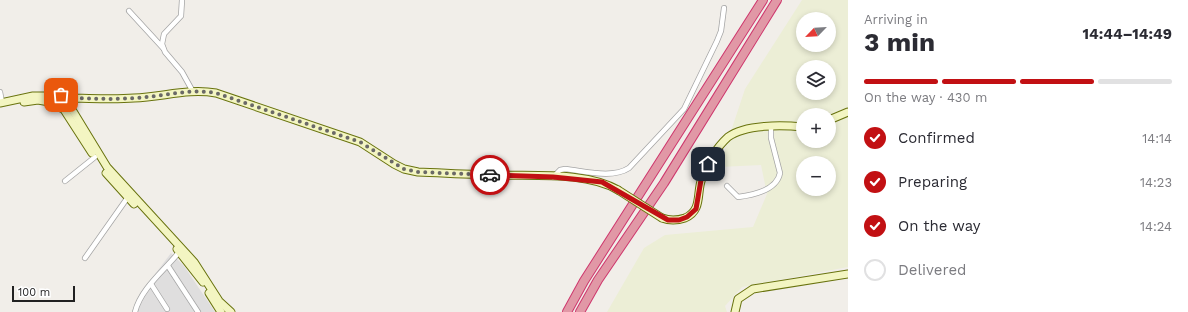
<!DOCTYPE html>
<html lang="en">
<head>
<meta charset="utf-8">
<style>
	:root { --surface:#fff; --page:#f2f2f3; --text:#2b2b33; --muted:#7c7c81; --line:#e1e1e2; --accent:#c21013 }
	body { margin:0; font-family:"Work Sans",sans-serif; background:var(--page); color:var(--text); height:100vh; display:flex; flex-direction:column; font-size:15px; white-space:nowrap }
	* { box-sizing:border-box; margin:0 }
	p { font-size:13px; color:var(--muted) }
	.icon { flex:none; width:22px; height:22px; fill:none; stroke:currentColor; stroke-width:2; stroke-linecap:round; stroke-linejoin:round }
	.map { position:relative; flex:1; overflow:hidden }
	.drawer { display:flex; flex-direction:column; background:var(--surface); width:340px }
	.drawer>* { flex:none }
	.needle { width:26px; rotate:245deg }
	.buttons { position:absolute; left:796px; top:12px; display:grid; gap:8px }
	.buttons a { display:grid; place-items:center; width:40px; height:40px; border-radius:50%; background:var(--surface); box-shadow:0 2px 6px #0003; font-size:20px }
	.scale { position:absolute; left:12px; bottom:10px; width:63px; box-sizing:border-box; padding-left:4px; border:2px solid #212121; border-top:0; font-size:11px; line-height:14px; white-space:nowrap; color:#212121; -webkit-text-stroke:3px #fff; paint-order:stroke }
	.pin { position:absolute; display:grid; place-items:center; width:34px; height:34px; color:#fff; margin:-17px; border-radius:8px; box-shadow:0 2px 6px #0006 }
	.courier { position:absolute; display:grid; place-items:center; width:40px; height:40px; margin:-20px; border:3px solid #c21013; border-radius:50%; background:#fff; color:#222; box-shadow:0 1px 5px #0007 }
	.summary em { font-style:normal; font-weight:700 }
	.summary div { display:flex; flex-direction:column-reverse }
	.summary { display:flex; align-items:center; justify-content:space-between; height:68px; padding:0 16px }
	h1 { font-size:26px; font-weight:700; line-height:30px }
	.bar { display:grid; grid-template-columns:repeat(4,1fr); gap:6px 4px; align-content:center; height:48px; padding:0 16px }
	.bar i { height:5px; border-radius:3px; background:var(--line) }
	.bar .on { background:var(--accent) }
	.bar p { grid-column:span 4 }
	ol { padding:0 16px; list-style:none }
	li { display:flex; align-items:center; gap:12px; height:44px }
	li p { margin-inline-start:auto }
	li .icon { padding:4px; border-radius:50%; background:var(--accent); color:#fff; stroke-width:4 }
	li:last-child { color:var(--muted) }
	li i { width:22px; height:22px; border:2px solid var(--line); border-radius:50% }
	main { display:flex; flex:1; min-height:0 }
	.map>svg:first-child { display:block }
</style>
</head>
<body>
<main>
<div class="map">
<svg width="848" height="312" viewBox="0 0 848 312">
	<rect width="100%" height="100%" fill="#f1eee9"/>
	<!-- residential -->
	<polygon fill="#dfdede" points="171,253 184,266 215,312 132,312 140,294"/>
	<!-- farmland -->
	<path fill="#eceed6" fill-rule="evenodd" d="M802 0H848V267L742 287 725 306 727 312H607L644 248 665 235 753 227 767 194 761 165 719 167 745 89ZM803 19H829V45H803ZM803 67H829V93H803ZM803 115H829V141H803ZM803 163H829V189H803Z"/>
	<g fill="none" stroke-linecap="round" stroke-linejoin="round">
		<defs>
			<g id="street">
				<polyline points="182,0 181,16 164,34 162,44 165,52 182,72 192,90"/>
				<polyline points="129,11 163,48"/>
				<polyline points="0,92 2,102"/>
				<path d="M553 177 560 170 565 169C585 171 612 179 629 168L684 109 717 41 721 31 724 8"/>
				<polyline points="65,181 95,157"/>
				<path d="M727 186 738 197C754 195 777 190 780 173L771 138V126"/>
				<polyline points="85,258 128,197"/>
				<polyline points="168,266 198,312"/>
				<polyline points="151,284 167,309"/>
				<path d="M135 312C141 288 165 270 180 251"/>
			</g>
			<g id="secondary">
				<path d="M66 98 68 103 61 108 56 106 55 99 61 95 66 98C89 98 112 100 134 98 163 97 188 88 216 93L360 142 394 164 404 169 418 172C446 173 473 175 501 175 537 176 587 172 618 190"/>
				<polyline points="24,102 38,100 55,103"/>
				<polyline points="0,103 33,96 59,96"/>
				<polyline points="68,103 107,167 194,262 219,301 231,312"/>
				<polyline points="63,108 92,153"/>
				<polyline points="829,120 848,112"/>
				<polyline points="106,173 134,204"/>
				<path d="M662 218C670 221 676 221 685 218 703 210 696 193 702 178 706 164 717 147 728 137 745 124 783 125 803 127"/>
				<polyline points="177,249 203,282"/>
				<polyline points="209,293 221,312"/>
				<polyline points="735,312 738,299 753,289 848,274"/>
			</g>
			<g id="highway">
				<polyline points="567,312 584,281 763,0"/>
				<polyline points="580,312 598,280 664,183 777,0"/>
			</g>
		</defs>
		<!-- street casing -->
		<use href="#street" stroke="#a5a5a5" stroke-width="6"/>
		<!-- secondary casing -->
		<use href="#secondary" stroke="#69730e" stroke-width="9"/>
		<!-- highway casing -->
		<use href="#highway" stroke="#ce376d" stroke-width="10"/>
		<!-- street -->
		<use href="#street" stroke="#fff" stroke-width="4.5"/>
		<!-- secondary -->
		<use href="#secondary" stroke="#f3f5c2" stroke-width="7"/>
		<!-- highway -->
		<use href="#highway" stroke="#e198a6" stroke-width="8"/>
		<defs>
			<polyline id="secondary-bridge" points="618,190 662,218"/>
		</defs>
		<!-- secondary-bridge casing -->
		<use href="#secondary-bridge" stroke="#69730e" stroke-width="9" stroke-linecap="butt"/>
		<!-- secondary-bridge -->
		<use href="#secondary-bridge" stroke="#f3f5c2" stroke-width="7"/>
	</g>
	<g fill="none" stroke-linecap="round" stroke-linejoin="round">
		<!-- done -->
		<path stroke="#6a6967" stroke-width="4" stroke-dasharray="0 7.2" d="M61 95 66 98C89 98 112 100 134 98 162 97 188 88 216 93L360 142 404 169 418 172 490 175"/>
		<!-- route -->
		<polyline stroke="#c21013" stroke-width="5" points="490,175 553,177 602,182 668,220 679,220 687,217 696,209 701,180 708,164"/>
	</g>
</svg>
<div class="buttons">
<a><svg class="needle" viewBox="-14 -14 28 28"><path d="M0-13l5 13h-10z" fill="#e53935"/><path d="M0 13l5-13h-10z" fill="#7c7c81"/></svg></a>
<a><svg class="icon" aria-label="layers" viewBox="0 0 24 24"><path d="M12 4l9 5-9 5-9-5zM3 14l9 5 9-5"/></svg></a>
<a>+</a>
<a>−</a>
</div>
<div class="scale">100 m</div>
<div class="pin" style="left:61px;top:95px;background:#ea580c"><svg class="icon" aria-label="bag" viewBox="0 0 24 24"><path d="M5 8h14l-1 12H6zM9 8a3 3 0 0 1 6 0"/></svg></div>
<div class="pin" style="left:708px;top:164px;background:#1f2937"><svg class="icon" aria-label="home" viewBox="0 0 24 24"><path d="M3 11l9-7 9 7M6 9v11h12V9"/></svg></div>
<div class="courier" style="left:490px;top:175px"><svg class="icon" aria-label="car" viewBox="0 0 24 24"><path d="M5 17H2v-5l4-1 3-4h7l3 4 3 1v5h-3M9 17h6M6 11h13"/><circle cx="7" cy="17" r="2"/><circle cx="17" cy="17" r="2"/></svg></div>
</div>
<section class="drawer">
<div class="summary"><div><h1>3 min</h1><p>Arriving in</p></div><em>14:44–14:49</em></div>
<div class="bar"><i class="on"></i><i class="on"></i><i class="on"></i><i></i><p>On the way · 430 m</p></div>
<ol>
<li><svg class="icon" aria-label="check" viewBox="0 0 24 24"><path d="M5 12l5 5 9-10"/></svg>Confirmed<p>14:14</p></li>
<li><svg class="icon" aria-label="check" viewBox="0 0 24 24"><path d="M5 12l5 5 9-10"/></svg>Preparing<p>14:23</p></li>
<li><svg class="icon" aria-label="check" viewBox="0 0 24 24"><path d="M5 12l5 5 9-10"/></svg>On the way<p>14:24</p></li>
<li><i></i>Delivered</li>
</ol>
</section>
</main>
</body>
</html>
